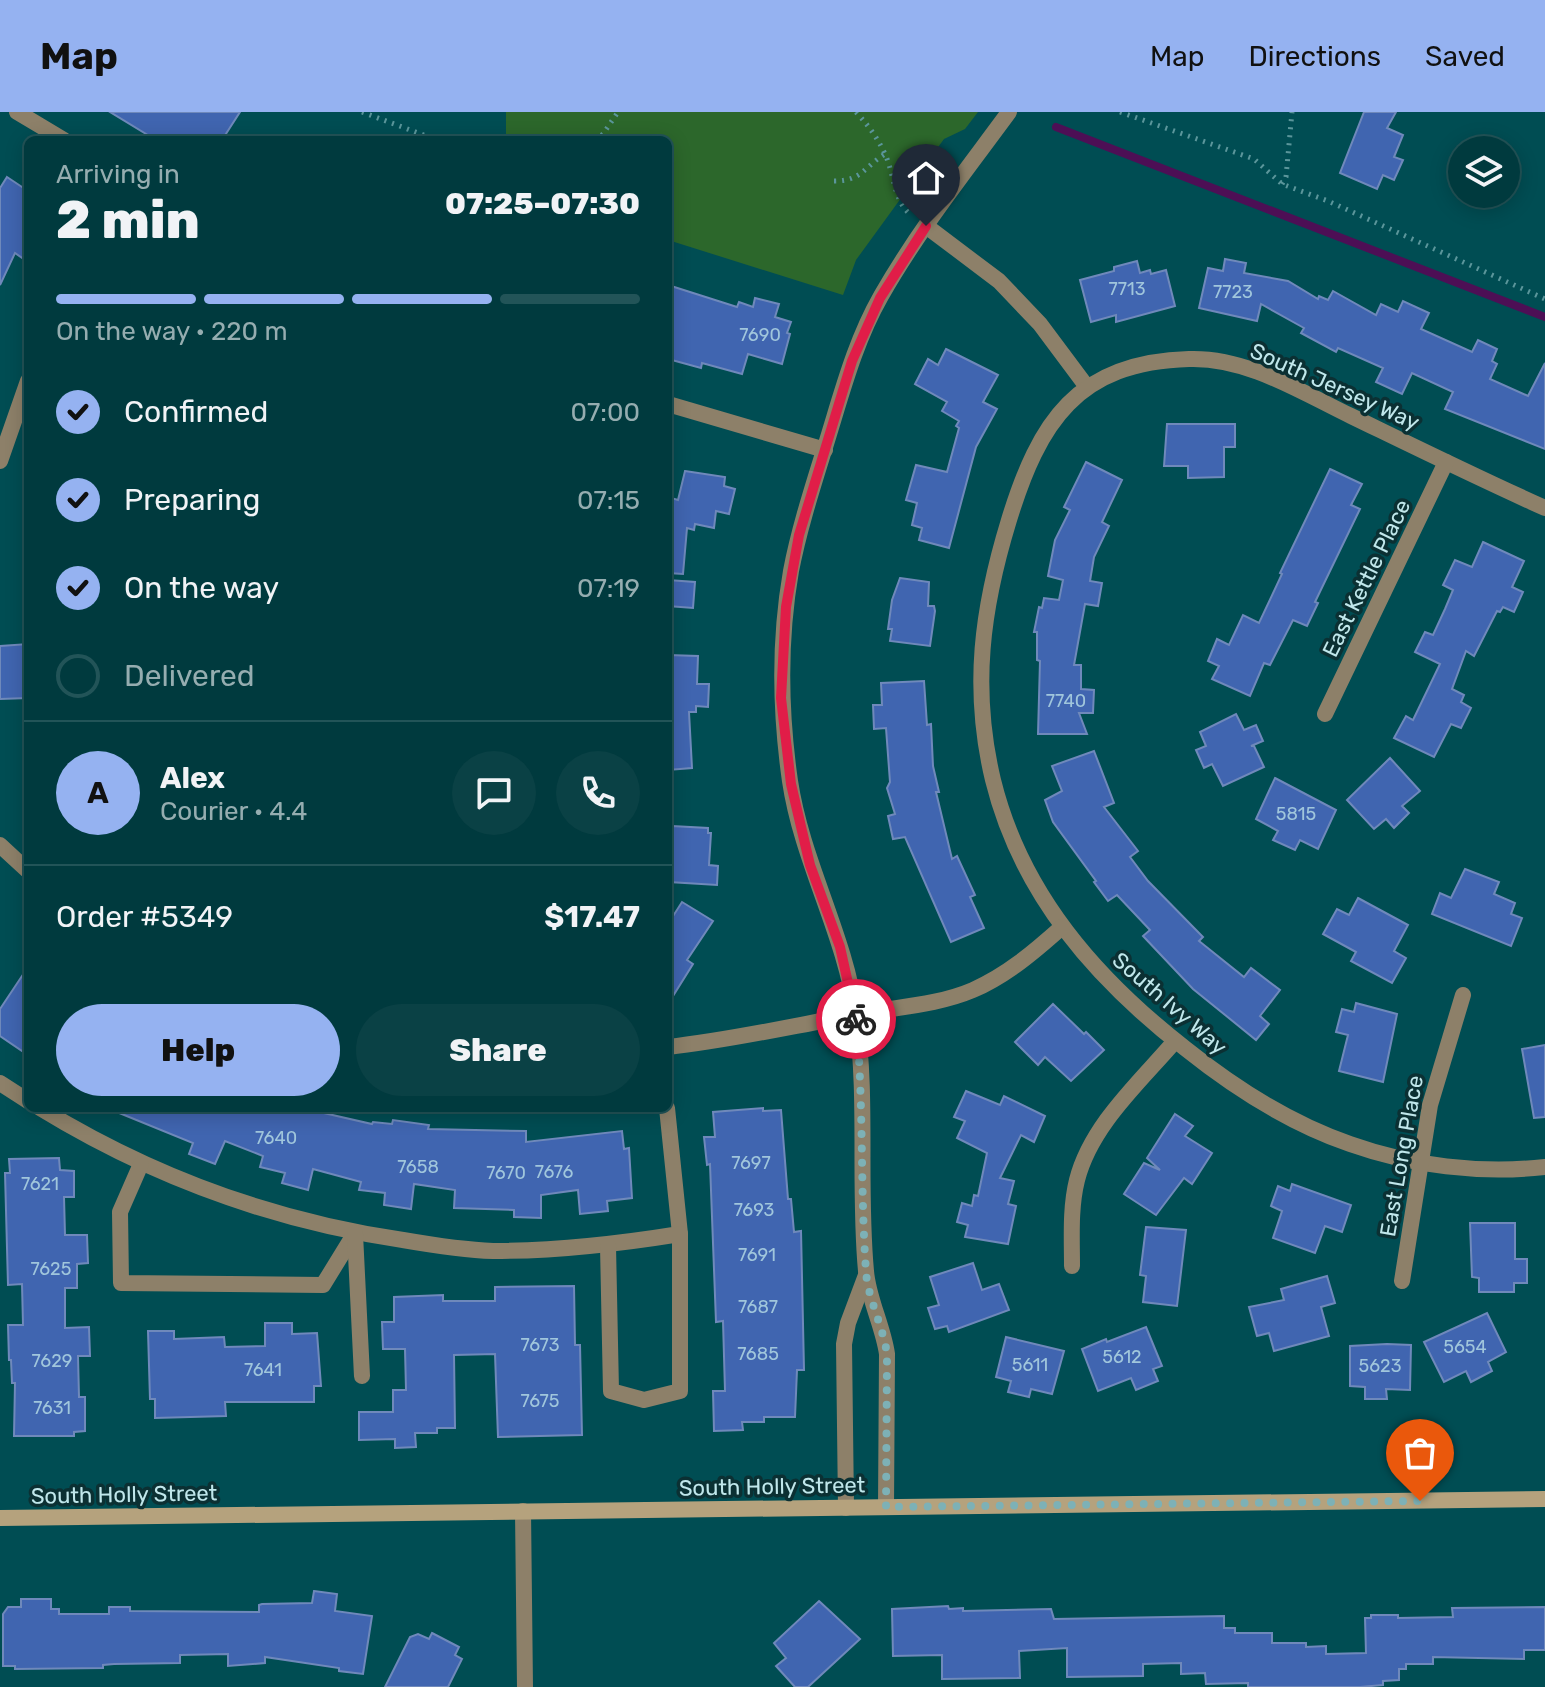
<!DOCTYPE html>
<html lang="en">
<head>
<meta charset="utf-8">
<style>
	:root { --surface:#003a3e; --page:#0a4145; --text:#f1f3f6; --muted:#95adb0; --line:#225458; --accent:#95b2f1 }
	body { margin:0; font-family:Rubik,sans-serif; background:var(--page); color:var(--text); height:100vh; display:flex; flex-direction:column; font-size:30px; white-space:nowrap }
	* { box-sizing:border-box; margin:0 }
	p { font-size:26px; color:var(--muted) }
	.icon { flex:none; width:44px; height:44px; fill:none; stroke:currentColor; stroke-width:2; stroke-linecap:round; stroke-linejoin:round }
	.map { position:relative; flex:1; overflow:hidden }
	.side { position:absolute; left:24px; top:24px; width:648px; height:976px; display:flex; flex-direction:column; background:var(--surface); border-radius:12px; box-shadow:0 4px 20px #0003,0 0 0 2px var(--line) }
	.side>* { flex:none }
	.buttons { position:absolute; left:1448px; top:24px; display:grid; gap:16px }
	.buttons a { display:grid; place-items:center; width:72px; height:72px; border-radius:50%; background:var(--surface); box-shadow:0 4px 20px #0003,0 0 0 2px var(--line); font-size:40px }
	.pin { position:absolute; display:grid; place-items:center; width:68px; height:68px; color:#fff; margin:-82px -34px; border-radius:50% 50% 50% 0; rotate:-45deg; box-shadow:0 0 8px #0007 }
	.pin .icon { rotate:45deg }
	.courier { position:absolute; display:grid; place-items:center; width:80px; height:80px; margin:-40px; border:6px solid #e11d48; border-radius:50%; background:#fff; color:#222; box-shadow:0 2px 10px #0007 }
	.summary em { font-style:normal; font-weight:800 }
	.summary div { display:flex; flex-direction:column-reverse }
	.summary { display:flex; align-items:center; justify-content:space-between; height:136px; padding:0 32px }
	h1 { font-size:52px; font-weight:800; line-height:60px }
	.bar { display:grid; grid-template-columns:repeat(4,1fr); gap:12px 8px; align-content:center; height:96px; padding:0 32px }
	.bar i { height:10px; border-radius:6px; background:var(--line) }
	.bar .on { background:var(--accent) }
	.bar p { grid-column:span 4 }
	.line { display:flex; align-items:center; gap:20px; padding:0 32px; border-top:2px solid var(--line) }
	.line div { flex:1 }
	.round { display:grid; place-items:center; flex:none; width:84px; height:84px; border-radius:42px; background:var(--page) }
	ol { padding:0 32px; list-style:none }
	li { display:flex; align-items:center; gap:24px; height:88px }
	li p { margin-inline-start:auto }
	li .icon { padding:8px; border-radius:50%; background:var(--accent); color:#111; stroke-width:4 }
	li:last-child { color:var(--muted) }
	li i { width:44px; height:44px; border:4px solid var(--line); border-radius:50% }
	.action { display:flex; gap:16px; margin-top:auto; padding:16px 32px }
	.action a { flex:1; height:92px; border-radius:48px; background:var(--accent); color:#111; font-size:32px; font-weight:800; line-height:92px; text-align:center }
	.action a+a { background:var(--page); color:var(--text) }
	header { display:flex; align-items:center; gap:48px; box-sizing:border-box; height:112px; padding:0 40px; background:var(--accent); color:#111 }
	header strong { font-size:38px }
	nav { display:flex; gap:44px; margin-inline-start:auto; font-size:28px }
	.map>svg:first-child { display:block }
</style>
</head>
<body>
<header>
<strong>Map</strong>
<nav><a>Map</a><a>Directions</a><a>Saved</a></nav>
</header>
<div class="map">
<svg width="1545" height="1575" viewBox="0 0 1545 1575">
	<rect width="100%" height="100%" fill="#004d53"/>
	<!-- green -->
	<polygon fill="#2c672b" points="506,0 978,0 965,17 944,27 856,148 843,183 668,128 668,28 506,28"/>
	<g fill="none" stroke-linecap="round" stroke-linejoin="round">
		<!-- stream -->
		<polyline stroke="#4d0f55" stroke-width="8" points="1056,15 1545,205"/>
	</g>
	<!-- building -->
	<g fill="#4065b0" stroke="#6f89bb" stroke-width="2">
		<polygon points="110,0 240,0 222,28 156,28"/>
		<polygon points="1364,0 1396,0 1387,16 1403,23 1394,45 1403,48 1394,68 1383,63 1377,77 1340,61"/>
		<polygon points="7,65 28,79 28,150 15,141 0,173 0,76"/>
		<polygon points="1225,147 1246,151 1244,161 1288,169 1318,187 1319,184 1328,188 1333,179 1376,203 1381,192 1398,200 1403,189 1429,201 1421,217 1472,240 1478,228 1497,237 1492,249 1497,252 1490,267 1528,284 1545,251 1545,337 1445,297 1453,280 1412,261 1402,282 1376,270 1383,256 1338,236 1336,240 1301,221 1304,216 1261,192 1257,209 1199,196 1208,156 1223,159"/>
		<polygon points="1137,149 1140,161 1150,158 1151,162 1166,158 1175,194 1116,210 1116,203 1091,210 1080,168 1114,159 1114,155"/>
		<polygon points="668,173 737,195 739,190 753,195 755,186 779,192 775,205 791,210 787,221 790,222 782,252 748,242 742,262 702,251 701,256 668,247"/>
		<polygon points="946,237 998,263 983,290 997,297 976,335 949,436 919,428 922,416 912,413 917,391 906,388 916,353 947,360 959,316 956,314 959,309 942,299 947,290 915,272 928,247 938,253"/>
		<polygon points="1167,312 1235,312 1235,335 1224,335 1224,365 1188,366 1188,354 1164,354"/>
		<polygon points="1086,350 1122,368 1102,410 1109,414 1094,445 1090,469 1102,471 1098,494 1085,492 1074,553 1081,553 1081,577 1094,578 1093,601 1079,601 1087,622 1038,622 1040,549 1037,548 1037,520 1034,520 1039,495 1042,496 1044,486 1059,488 1063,468 1048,464 1055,428 1070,398 1064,395"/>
		<polygon points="1330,357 1362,372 1351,393 1360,397 1315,490 1318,491 1307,514 1293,508 1270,553 1264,551 1250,584 1212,567 1219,554 1208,549 1217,527 1229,533 1243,503 1259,511 1282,462 1280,461"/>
		<polygon points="685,359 725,365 724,374 735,377 729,402 716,399 714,416 695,412 694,418 687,416 683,462 668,461 668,385 678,388"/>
		<polygon points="1483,430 1524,449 1512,475 1523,480 1514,500 1503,495 1500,500 1497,499 1474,544 1466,539 1452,577 1464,583 1461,590 1471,596 1461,616 1451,612 1434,645 1394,626 1406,604 1413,608 1440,552 1415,540 1425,520 1433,523 1445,497 1453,478 1443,473 1455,448 1472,455"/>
		<polygon points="900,466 929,470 928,494 934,494 935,499 930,534 890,529 892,517 888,517 892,488"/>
		<polygon points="668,468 695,470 693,496 668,494"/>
		<polygon points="28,532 28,586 0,587 0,534"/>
		<polygon points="668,543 698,544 697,572 709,572 708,595 696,594 696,600 689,600 692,656 668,658"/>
		<polygon points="924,569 927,613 931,612 933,654 939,680 936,680 952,747 957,744 975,783 970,785 984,816 951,830 905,725 893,727 888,704 895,702 887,676 890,670 886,616 874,617 873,593 882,593 881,571"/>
		<polygon points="1236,602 1244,618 1256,613 1263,629 1251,634 1254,634 1264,655 1223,674 1212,652 1204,656 1196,638 1206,634 1200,620"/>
		<polygon points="1094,639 1114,691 1104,695 1138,739 1130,745 1148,769 1203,825 1199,829 1244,865 1251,856 1280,878 1260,904 1269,912 1256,928 1193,877 1143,824 1150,818 1117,783 1108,789 1094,770 1096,769 1053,710 1045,688 1062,679 1052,654"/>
		<polygon points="1390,646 1420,679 1402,694 1409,701 1394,716 1386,707 1374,717 1347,688"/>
		<polygon points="1275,666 1336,698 1318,737 1300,728 1295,738 1273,728 1278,719 1256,707"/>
		<polygon points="672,714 708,716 708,721 711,721 709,753 718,754 717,773 669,770"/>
		<polygon points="1465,757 1499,770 1494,782 1515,791 1511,802 1522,806 1511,834 1432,802 1440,781 1451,786"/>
		<polygon points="1358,786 1408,813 1394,839 1406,846 1392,871 1351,849 1356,840 1323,822 1337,797 1349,803"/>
		<polygon points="682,790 713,809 687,848 693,852 668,892 668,812"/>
		<polygon points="28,855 28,943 0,924 0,897"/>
		<polygon points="1356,891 1397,902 1383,970 1339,959 1348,923 1336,920 1342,897 1354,900"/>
		<polygon points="1053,892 1084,922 1086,920 1104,938 1071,969 1045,945 1038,953 1015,930"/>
		<polygon points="1545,933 1545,1005 1534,1006 1522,937"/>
		<polygon points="966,979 1000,993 1004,984 1045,1004 1034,1030 1021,1023 1000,1066 1014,1069 1008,1092 1016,1094 1008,1132 965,1125 968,1113 957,1110 962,1091 972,1094 974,1083 978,1084 987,1041 957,1026 965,1009 954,1005"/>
		<polygon points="107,996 302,996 372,1012 373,1010 392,1012 393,1008 429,1013 428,1017 526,1019 526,1030 622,1019 624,1037 629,1036 632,1086 607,1089 608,1099 580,1102 578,1078 541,1083 541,1106 514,1105 514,1098 454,1096 455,1078 414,1072 411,1097 384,1093 385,1081 359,1078 361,1070 313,1057 308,1078 282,1071 285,1061 260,1055 263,1044 225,1029 215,1052 189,1042 193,1031"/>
		<polygon points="763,996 763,999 781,998 788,1087 791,1087 794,1120 801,1119 804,1258 797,1258 795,1305 764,1305 764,1310 742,1310 743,1318 714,1319 713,1279 725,1279 723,1209 716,1210 710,1052 707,1053 704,1025 715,1025 713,1000"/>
		<polygon points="1175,1002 1193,1014 1185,1024 1212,1041 1192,1072 1184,1066 1156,1103 1124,1082 1144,1051 1160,1058 1147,1046"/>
		<polygon points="59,1046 60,1058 74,1059 74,1085 64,1085 65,1123 87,1123 88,1151 77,1152 77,1176 65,1176 65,1216 89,1215 90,1244 78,1244 79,1285 85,1285 85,1319 74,1320 74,1324 14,1324 15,1271 12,1271 11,1248 9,1248 8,1213 23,1213 22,1172 8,1173 5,1061 10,1061 9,1047"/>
		<polygon points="1292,1072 1351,1093 1342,1120 1325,1114 1315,1141 1273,1126 1282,1099 1271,1094 1278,1074 1290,1079"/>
		<polygon points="1470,1111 1515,1111 1515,1147 1527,1147 1527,1171 1514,1171 1514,1180 1479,1180 1479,1166 1472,1165"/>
		<polygon points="1146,1115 1186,1118 1177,1194 1143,1190 1146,1164 1140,1163"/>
		<polygon points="973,1151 982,1178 999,1172 1009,1198 949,1220 947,1214 935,1217 928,1196 939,1193 930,1165"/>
		<polygon points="1327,1164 1335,1191 1321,1195 1329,1224 1274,1239 1269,1221 1257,1224 1249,1195 1284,1188 1281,1177"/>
		<polygon points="574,1174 575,1233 580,1233 582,1323 498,1325 495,1242 454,1243 455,1316 437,1316 437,1321 415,1321 416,1335 395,1336 395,1327 359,1328 359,1300 393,1300 393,1278 406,1278 405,1237 383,1237 382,1210 394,1210 394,1185 443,1183 443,1189 495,1189 495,1175"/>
		<polygon points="1487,1201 1506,1240 1488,1250 1492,1259 1471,1270 1466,1259 1444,1270 1424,1230"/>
		<polygon points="265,1211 292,1211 292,1222 317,1221 321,1274 314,1274 314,1290 225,1290 226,1304 155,1306 155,1287 150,1287 148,1219 174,1219 174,1227 224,1225 225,1235 265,1234"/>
		<polygon points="1146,1215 1162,1254 1153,1257 1158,1269 1136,1278 1131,1266 1098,1279 1082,1237 1106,1227 1107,1230"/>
		<polygon points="1006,1225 1064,1239 1052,1282 1031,1277 1029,1285 1008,1280 1011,1269 996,1265"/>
		<polygon points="1387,1232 1411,1233 1410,1278 1386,1277 1387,1287 1365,1287 1365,1275 1350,1274 1350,1234"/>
		<polygon points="314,1479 337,1482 335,1499 372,1504 363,1562 339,1559 339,1556 265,1545 265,1551 228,1554 228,1542 180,1543 180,1551 114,1552 103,1553 103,1556 15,1557 15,1554 3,1554 3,1502 8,1495 21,1495 21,1487 51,1487 51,1497 59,1497 59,1502 109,1502 109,1495 130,1495 130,1499 259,1500 259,1493 262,1492 312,1491"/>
		<polygon points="819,1489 860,1527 808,1575 795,1575 776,1554 786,1546 774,1531"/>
		<polygon points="948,1494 949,1497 963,1496 963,1499 1051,1497 1054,1507 1224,1504 1224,1516 1235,1516 1235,1521 1272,1521 1272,1531 1306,1531 1306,1535 1326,1534 1326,1542 1366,1541 1365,1506 1371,1506 1371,1503 1398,1503 1398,1506 1453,1505 1452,1496 1545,1495 1545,1538 1524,1538 1524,1547 1433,1545 1433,1552 1406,1552 1406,1557 1399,1557 1399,1568 1383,1569 1383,1573 1360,1575 1248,1575 1248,1571 1206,1572 1205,1561 1181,1562 1181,1551 1143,1552 1143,1564 1067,1565 1067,1536 1019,1539 1020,1566 942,1567 942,1543 893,1544 892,1497"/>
		<polygon points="432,1521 459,1535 455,1543 462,1547 448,1575 385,1575 410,1525 418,1522 429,1527"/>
	</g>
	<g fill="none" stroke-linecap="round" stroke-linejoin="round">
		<!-- path -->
		<g stroke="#5b969b" stroke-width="5" stroke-dasharray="2 6" stroke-linecap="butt">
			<polyline points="362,0 437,28"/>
			<path d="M856 0C868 13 877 25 885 42 895 64 893 89 912 104"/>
			<polyline points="1120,0 1254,47 1282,72 1328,89 1545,187"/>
			<polyline points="595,28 603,22 618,0"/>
			<path d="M834 69C862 69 864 55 885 42"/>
			<polyline points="1282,72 1286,65 1292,0"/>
		</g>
		<!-- street -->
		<g stroke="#8d8069" stroke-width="16">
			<polyline points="17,0 64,28"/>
			<polyline points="926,114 999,169 1040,212 1087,275"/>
			<polyline points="668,292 825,338"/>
			<polyline points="0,349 28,269"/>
			<path d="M1545 396C1480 367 1415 335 1351 304 1301 280 1247 245 1189 247 1077 250 1039 310 1009 408 982 496 971 576 993 668 1021 782 1096 867 1186 937 1236 977 1289 1011 1350 1032 1412 1054 1480 1062 1545 1055"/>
			<polyline points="1325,602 1446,350"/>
			<polyline points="0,733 28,759"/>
			<path d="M668 935C733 928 796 913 860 902 897 895 938 893 973 878 1007 863 1034 840 1062 815"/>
			<polyline points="0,971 28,989"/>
			<path d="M40 996C151 1064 274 1109 403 1128 432 1133 463 1138 493 1139 557 1139 618 1132 680 1122L667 996"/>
			<polyline points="141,1052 120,1100 121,1171 323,1173 355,1121"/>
			<polyline points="355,1122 362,1264"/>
			<polyline points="608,1134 611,1279 644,1288 680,1279 680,1122"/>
			<path d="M1072 1154C1072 1126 1070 1096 1077 1068 1091 1013 1140 970 1175 929"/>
			<polyline points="1402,1169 1430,993 1463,883"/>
			<path d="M886 1395 887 1242C883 1214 868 1186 866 1159 858 1074 868 988 856 903 845 822 802 750 790 669 780 599 779 528 791 459 800 412 816 365 830 319 844 273 857 226 881 184 918 119 965 60 1009 0"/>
			<polyline points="846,1396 844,1232 848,1211 866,1163"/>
			<polyline points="523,1399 525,1575"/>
		</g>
		<!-- secondary -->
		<polyline stroke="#b5a27d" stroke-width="16" points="0,1406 1545,1387"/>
	</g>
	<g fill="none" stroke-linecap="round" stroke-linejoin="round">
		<!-- done -->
		<path stroke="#7db1b6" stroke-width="8" stroke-dasharray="0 14.4" d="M856 907C864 991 860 1075 866 1159 867 1184 883 1214 887 1242L886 1395 1420 1389"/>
		<!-- route -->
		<polyline stroke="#e11d48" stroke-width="10" points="856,907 840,835 810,753 791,672 781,586 786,495 799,423 852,249 880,186 926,114"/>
	</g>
	<g text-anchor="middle" stroke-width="7" stroke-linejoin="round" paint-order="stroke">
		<!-- number labels -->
		<g font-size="18" fill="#a0c6dc">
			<text x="1127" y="183">7713</text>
			<text x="1233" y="186">7723</text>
			<text x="760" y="229">7690</text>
			<text x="1066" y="595">7740</text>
			<text x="1296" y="708">5815</text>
			<text x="276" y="1032">7640</text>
			<text x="751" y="1057">7697</text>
			<text x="418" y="1061">7658</text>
			<text x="554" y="1066">7676</text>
			<text x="506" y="1067">7670</text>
			<text x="40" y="1078">7621</text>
			<text x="754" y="1104">7693</text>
			<text x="757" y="1149">7691</text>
			<text x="51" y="1163">7625</text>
			<text x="758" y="1201">7687</text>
			<text x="540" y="1239">7673</text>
			<text x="1465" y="1241">5654</text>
			<text x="758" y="1248">7685</text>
			<text x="1122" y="1251">5612</text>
			<text x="52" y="1255">7629</text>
			<text x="1030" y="1259">5611</text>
			<text x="1380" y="1260">5623</text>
			<text x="263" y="1264">7641</text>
			<text x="540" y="1295">7675</text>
			<text x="52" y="1302">7631</text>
		</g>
		<!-- street labels -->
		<g font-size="22" fill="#c0e7eb" stroke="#0b3033">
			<text transform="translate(1335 274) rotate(24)" y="8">South Jersey Way</text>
			<text transform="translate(1366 466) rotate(-64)" y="8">East Kettle Place</text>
			<text transform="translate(1170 891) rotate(41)" y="8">South Ivy Way</text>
			<text transform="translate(1401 1044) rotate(-80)" y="8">East Long Place</text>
			<text transform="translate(772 1374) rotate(-1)" y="8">South Holly Street</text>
			<text transform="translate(124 1382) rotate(-1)" y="8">South Holly Street</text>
		</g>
	</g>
</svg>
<div class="buttons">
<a><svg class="icon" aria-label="layers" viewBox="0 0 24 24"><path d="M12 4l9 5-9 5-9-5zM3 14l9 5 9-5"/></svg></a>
</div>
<div class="pin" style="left:1420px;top:1389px;background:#ea580c"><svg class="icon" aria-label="bag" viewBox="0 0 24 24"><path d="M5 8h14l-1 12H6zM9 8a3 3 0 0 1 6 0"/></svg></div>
<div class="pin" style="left:926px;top:114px;background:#1f2937"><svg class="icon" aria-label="home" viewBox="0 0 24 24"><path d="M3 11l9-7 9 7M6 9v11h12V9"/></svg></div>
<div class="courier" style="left:856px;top:907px"><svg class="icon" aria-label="bike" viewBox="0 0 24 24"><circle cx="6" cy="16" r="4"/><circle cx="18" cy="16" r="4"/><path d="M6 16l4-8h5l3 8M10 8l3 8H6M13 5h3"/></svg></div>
<section class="side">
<div class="summary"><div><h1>2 min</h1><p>Arriving in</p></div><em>07:25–07:30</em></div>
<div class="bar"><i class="on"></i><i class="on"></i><i class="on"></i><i></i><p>On the way · 220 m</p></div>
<ol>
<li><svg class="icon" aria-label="check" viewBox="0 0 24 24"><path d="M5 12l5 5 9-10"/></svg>Confirmed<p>07:00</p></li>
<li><svg class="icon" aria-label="check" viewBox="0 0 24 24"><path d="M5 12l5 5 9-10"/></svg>Preparing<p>07:15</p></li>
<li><svg class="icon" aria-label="check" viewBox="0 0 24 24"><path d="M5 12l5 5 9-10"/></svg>On the way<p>07:19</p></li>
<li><i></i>Delivered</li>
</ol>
<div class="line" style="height:144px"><b class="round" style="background:var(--accent);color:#111">A</b><div><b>Alex</b><p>Courier · 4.4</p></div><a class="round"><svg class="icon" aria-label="chat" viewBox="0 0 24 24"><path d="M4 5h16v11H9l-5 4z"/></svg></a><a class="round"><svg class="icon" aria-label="phone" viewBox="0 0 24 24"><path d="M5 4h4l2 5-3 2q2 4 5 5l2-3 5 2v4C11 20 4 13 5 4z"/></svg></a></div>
<div class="line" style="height:104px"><div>Order #5349</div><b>$17.47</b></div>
<div class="action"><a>Help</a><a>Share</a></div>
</section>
</div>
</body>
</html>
